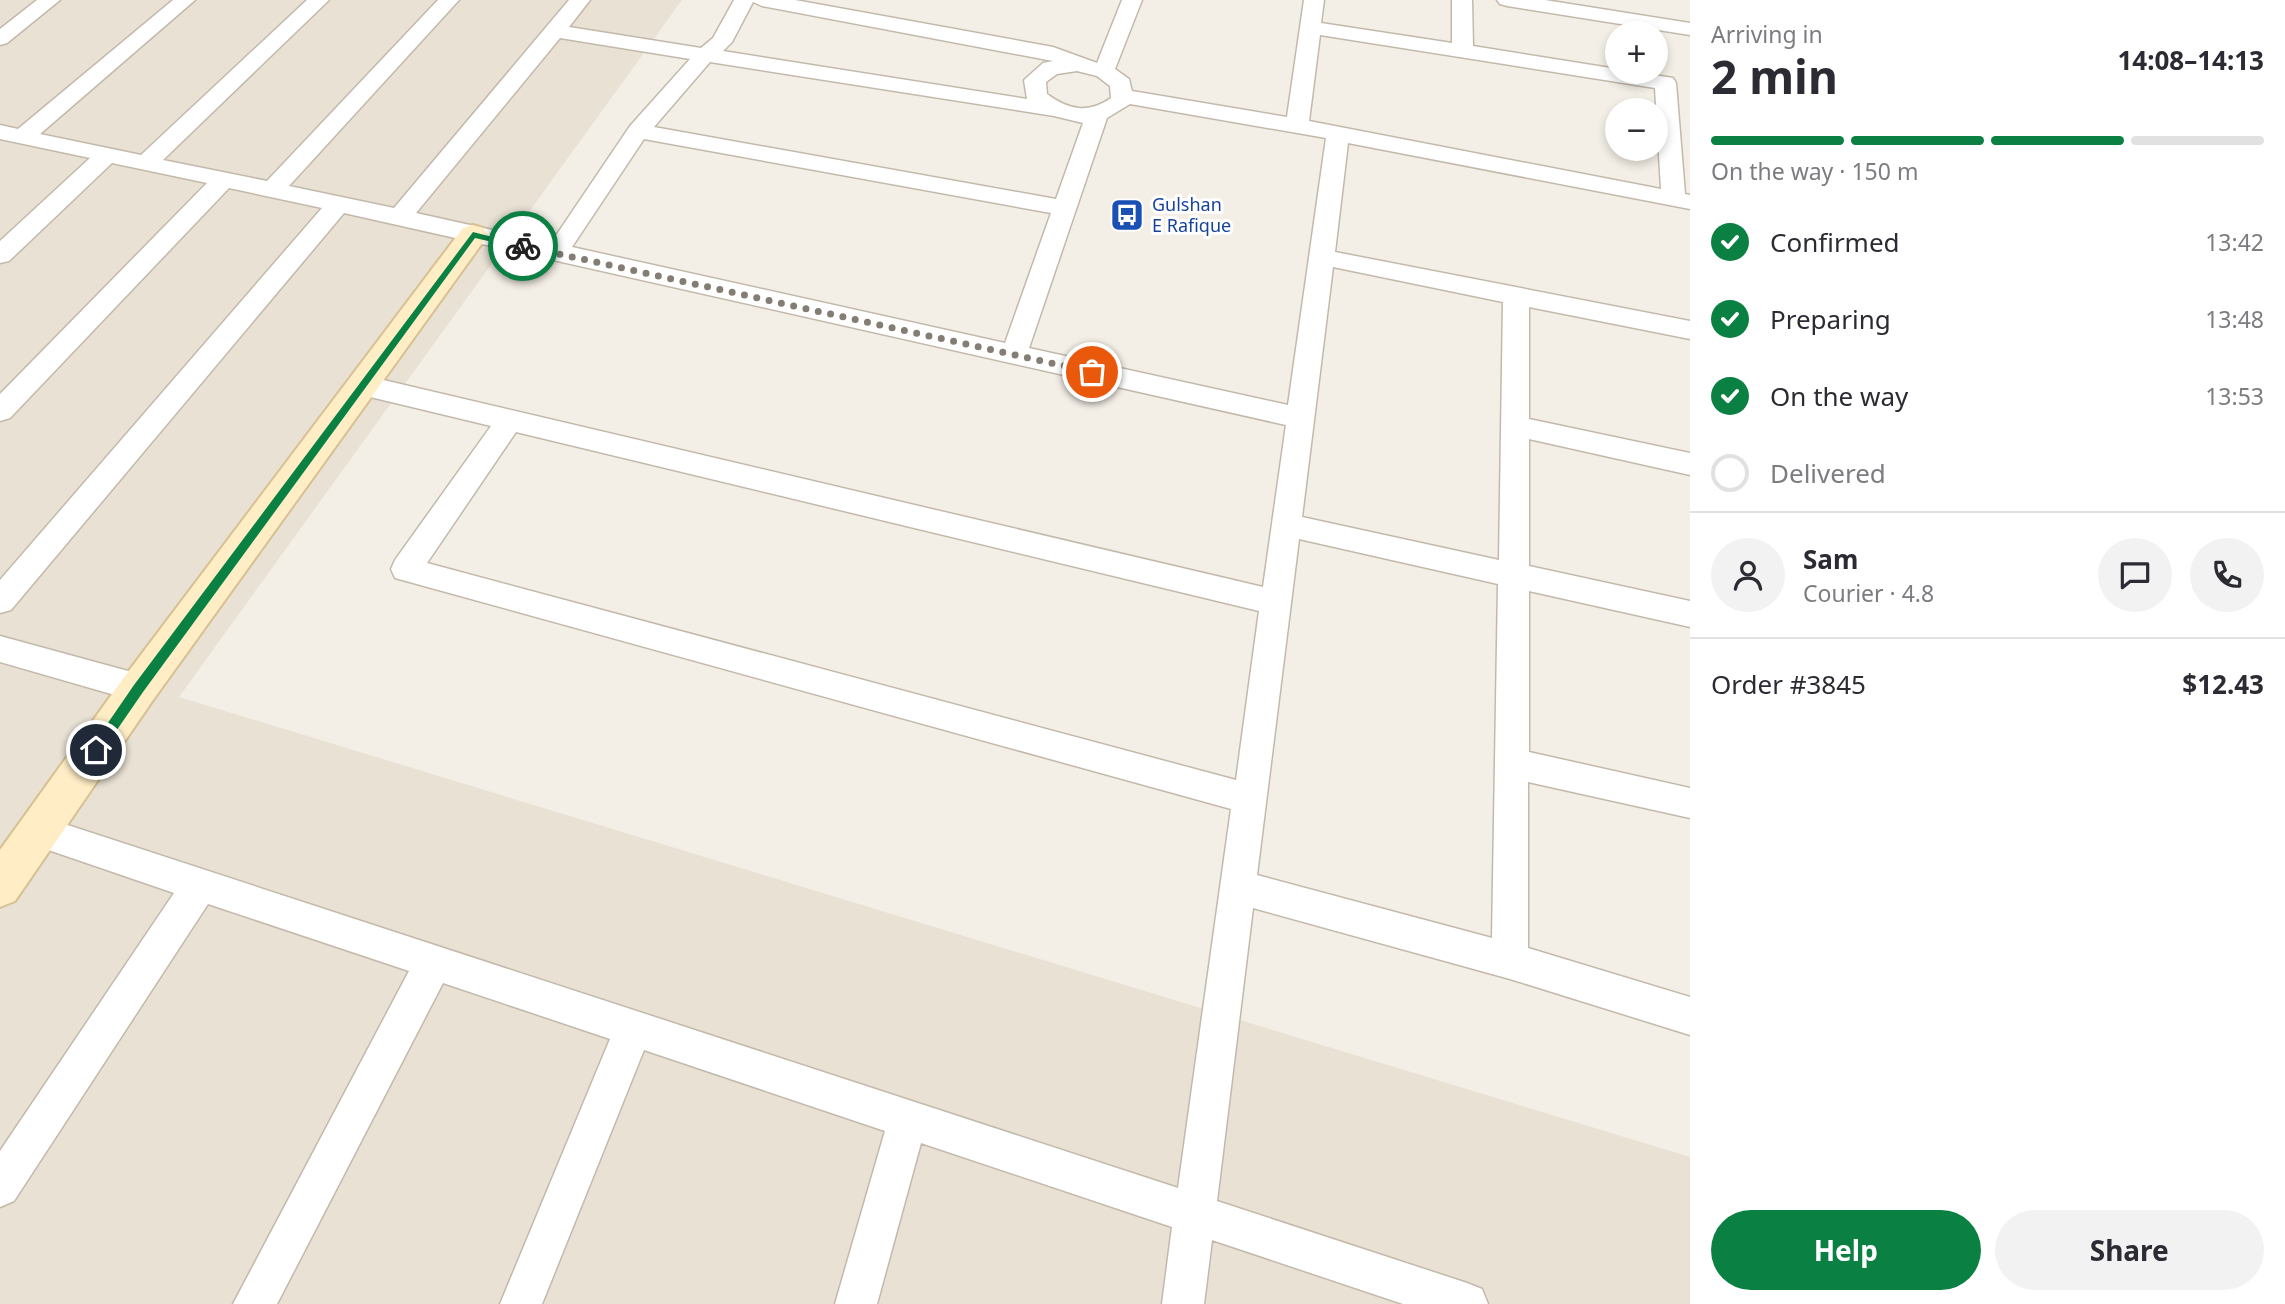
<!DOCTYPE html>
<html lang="en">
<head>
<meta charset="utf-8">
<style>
	:root { --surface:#fff; --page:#f2f2f3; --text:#2b2b33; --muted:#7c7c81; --line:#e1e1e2; --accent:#0b8043 }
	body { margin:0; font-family:"Noto Sans",sans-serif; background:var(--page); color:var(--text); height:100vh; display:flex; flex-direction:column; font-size:26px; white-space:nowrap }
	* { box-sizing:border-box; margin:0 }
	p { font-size:23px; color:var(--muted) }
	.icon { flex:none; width:38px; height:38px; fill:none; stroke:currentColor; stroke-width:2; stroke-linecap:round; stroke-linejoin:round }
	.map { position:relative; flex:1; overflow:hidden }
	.sheet { display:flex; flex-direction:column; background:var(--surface); width:595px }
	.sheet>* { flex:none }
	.controls { position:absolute; left:1605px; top:21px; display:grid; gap:14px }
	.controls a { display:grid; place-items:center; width:63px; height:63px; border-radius:50%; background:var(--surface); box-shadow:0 4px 10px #0003; font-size:35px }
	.pin { position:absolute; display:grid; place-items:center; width:60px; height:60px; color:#fff; margin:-30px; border:4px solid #fff; border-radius:50%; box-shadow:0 2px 7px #0007 }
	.courier { position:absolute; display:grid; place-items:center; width:70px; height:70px; margin:-35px; border:5px solid #0b8043; border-radius:50%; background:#fff; color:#222; box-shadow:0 2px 9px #0007 }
	.summary em { font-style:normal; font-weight:700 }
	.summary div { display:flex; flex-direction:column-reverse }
	.summary { display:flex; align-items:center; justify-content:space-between; height:119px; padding:0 21px }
	h1 { font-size:46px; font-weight:700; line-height:52px }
	.bar { display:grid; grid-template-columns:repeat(4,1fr); gap:10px 7px; align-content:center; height:84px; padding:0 21px }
	.bar i { height:9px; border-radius:5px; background:var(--line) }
	.bar .on { background:var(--accent) }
	.bar p { grid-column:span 4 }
	.line { display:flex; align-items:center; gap:18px; padding:0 21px; border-top:2px solid var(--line) }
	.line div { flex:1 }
	.round { display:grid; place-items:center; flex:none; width:74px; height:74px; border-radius:37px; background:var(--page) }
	ol { padding:0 21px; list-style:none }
	li { display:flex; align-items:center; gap:21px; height:77px }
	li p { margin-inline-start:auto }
	li .icon { padding:7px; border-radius:50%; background:var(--accent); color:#fff; stroke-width:4 }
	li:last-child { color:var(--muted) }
	li i { width:38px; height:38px; border:4px solid var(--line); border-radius:50% }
	.cta { display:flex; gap:14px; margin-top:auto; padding:14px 21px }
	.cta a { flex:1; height:80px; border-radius:42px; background:var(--accent); color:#fff; font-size:28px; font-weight:700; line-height:80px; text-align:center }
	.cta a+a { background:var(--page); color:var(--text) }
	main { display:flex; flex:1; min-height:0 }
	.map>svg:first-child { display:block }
</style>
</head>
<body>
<main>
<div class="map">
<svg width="1690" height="1304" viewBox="0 0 1690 1304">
	<rect width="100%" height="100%" fill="#f4efe6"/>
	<!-- residential -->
	<polygon fill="#e8e1d4" points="0,0 682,0 179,697 1690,1157 1690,1304 0,1304"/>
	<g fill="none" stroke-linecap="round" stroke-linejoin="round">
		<defs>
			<g id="street">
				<polygon points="37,0 60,0 7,43 0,45 0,29"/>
				<path d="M173 0H195L40 134 141 155 307 0H329L163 160 267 181 438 0H459L289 186 394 208 569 0H590L569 27 701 48 713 38 734 0H795L1053 47 1097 63 1122 0H1142L1115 69 1129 79 1132 91 1287 117 1304 0H1324L1321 23 1452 43V0H1472L1473 46 1617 69V72H1635L1673 78 1676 83 1685 194 1690 195V209L1348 143 1335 252 1690 321V339L1529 307V419L1690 453V475L1529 439V566L1690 601V627L1529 591V752L1690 788V818L1528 782V948L1690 997V1035L1510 979 1253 908 1217 1201 1467 1283 1482 1289 1488 1304H1403L1212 1240 1204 1304H1162L1172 1227 921 1143 877 1304H835L885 1131 644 1050 542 1304H500L610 1039 443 983 277 1304H233L409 971 208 904 14 1201 0 1207V1151L174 893 28 843 23 832 28 821 40 816 1178 1188 1231 809 395 578 391 569 395 560 491 426 362 395 352 392 349 385 352 378 362 375 1263 587 1286 425 344 213 11 610 0 613V580L322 208 229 188 10 418 0 421V394L207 183 112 163 9 261 0 263V241L90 158 0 139V125L18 129ZM753 2 762 6 1053 61 1043 63 1024 80 1027 99 723 51 732 42ZM1320 35 1655 88 1661 189 1309 121ZM560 38 690 59 630 126 551 243 416 213ZM710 62 1054 116 1083 123 1056 199 654 127ZM1077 71 1097 76 1110 86 1111 98C1088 114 1069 110 1047 94L1046 82 1057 74ZM1130 104 1326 138 1288 405 1029 348 1107 118ZM644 139 1051 213 1005 343 572 247ZM1333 267 1503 302 1499 560 1302 517ZM516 432 1259 611 1236 780 427 563ZM1299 539 1498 584 1492 938 1257 875Z"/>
				<polygon points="1497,0 1545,0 1690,23 1690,35 1507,6 1500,4"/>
				<polygon points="0,636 139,674 150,678 155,688 150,698 139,702 0,662"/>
			</g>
			<polygon id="secondary" points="473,225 483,228 488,235 483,242 153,700 15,901 0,907 0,850 125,676 463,228"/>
		</defs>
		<!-- street casing -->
		<use href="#street" stroke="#c3b9ab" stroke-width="3"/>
		<!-- secondary casing -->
		<use href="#secondary" stroke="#d7c193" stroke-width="4"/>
		<!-- street -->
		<use href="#street" fill="#fff" fill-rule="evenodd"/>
		<!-- secondary -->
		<use href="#secondary" fill="#ffeec5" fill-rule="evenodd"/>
	</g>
	<!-- route -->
	<polygon fill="#0b8043" points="473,232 527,246 523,249 475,238 143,692 101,753 92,753 92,746 134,685"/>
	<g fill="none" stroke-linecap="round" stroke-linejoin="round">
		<!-- done -->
		<polyline stroke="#847d73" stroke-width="7" stroke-dasharray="0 12.6" points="523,246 1092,372"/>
	</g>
	<!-- icons -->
	<defs>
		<symbol id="bus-square" viewBox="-11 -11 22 22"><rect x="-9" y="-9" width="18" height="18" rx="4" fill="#1a4fb4" stroke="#fff"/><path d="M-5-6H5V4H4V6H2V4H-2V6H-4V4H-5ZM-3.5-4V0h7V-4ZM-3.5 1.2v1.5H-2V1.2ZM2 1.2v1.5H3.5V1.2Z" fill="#fff"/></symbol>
	</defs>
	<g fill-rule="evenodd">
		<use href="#bus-square" x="1108" y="196" width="38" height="38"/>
	</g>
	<g text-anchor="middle" stroke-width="6" stroke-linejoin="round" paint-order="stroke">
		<!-- far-transit labels -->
		<g font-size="18" fill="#164399" stroke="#fff" text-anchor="start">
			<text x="1152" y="211">Gulshan<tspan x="1152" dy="21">E Rafique</tspan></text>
		</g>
	</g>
</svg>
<div class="controls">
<a>+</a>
<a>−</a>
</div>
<div class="pin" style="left:1092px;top:372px;background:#ea580c"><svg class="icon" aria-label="bag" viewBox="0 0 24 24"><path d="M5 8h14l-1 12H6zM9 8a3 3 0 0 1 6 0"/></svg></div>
<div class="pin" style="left:96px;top:750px;background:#1f2937"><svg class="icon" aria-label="home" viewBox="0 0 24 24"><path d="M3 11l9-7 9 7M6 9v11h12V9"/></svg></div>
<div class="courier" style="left:523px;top:246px"><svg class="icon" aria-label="bike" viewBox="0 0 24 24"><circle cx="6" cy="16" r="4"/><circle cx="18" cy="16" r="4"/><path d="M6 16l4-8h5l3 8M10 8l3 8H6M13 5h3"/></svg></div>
</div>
<section class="sheet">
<div class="summary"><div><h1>2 min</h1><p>Arriving in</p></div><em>14:08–14:13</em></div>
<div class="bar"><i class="on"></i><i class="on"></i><i class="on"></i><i></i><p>On the way · 150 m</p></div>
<ol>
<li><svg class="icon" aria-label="check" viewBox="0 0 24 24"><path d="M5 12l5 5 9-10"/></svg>Confirmed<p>13:42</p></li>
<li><svg class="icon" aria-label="check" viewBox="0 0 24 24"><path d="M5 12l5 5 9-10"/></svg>Preparing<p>13:48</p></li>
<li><svg class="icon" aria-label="check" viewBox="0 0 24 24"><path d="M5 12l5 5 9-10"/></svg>On the way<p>13:53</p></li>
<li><i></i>Delivered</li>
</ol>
<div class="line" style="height:126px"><a class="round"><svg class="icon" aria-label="person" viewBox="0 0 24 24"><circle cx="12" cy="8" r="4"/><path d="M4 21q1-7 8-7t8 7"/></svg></a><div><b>Sam</b><p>Courier · 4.8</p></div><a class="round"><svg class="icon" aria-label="chat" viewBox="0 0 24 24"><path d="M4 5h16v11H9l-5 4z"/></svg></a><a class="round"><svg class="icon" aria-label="phone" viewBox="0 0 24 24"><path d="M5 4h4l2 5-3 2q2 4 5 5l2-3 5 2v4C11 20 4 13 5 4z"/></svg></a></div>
<div class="line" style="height:91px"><div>Order #3845</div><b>$12.43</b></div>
<div class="cta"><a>Help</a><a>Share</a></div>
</section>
</main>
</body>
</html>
